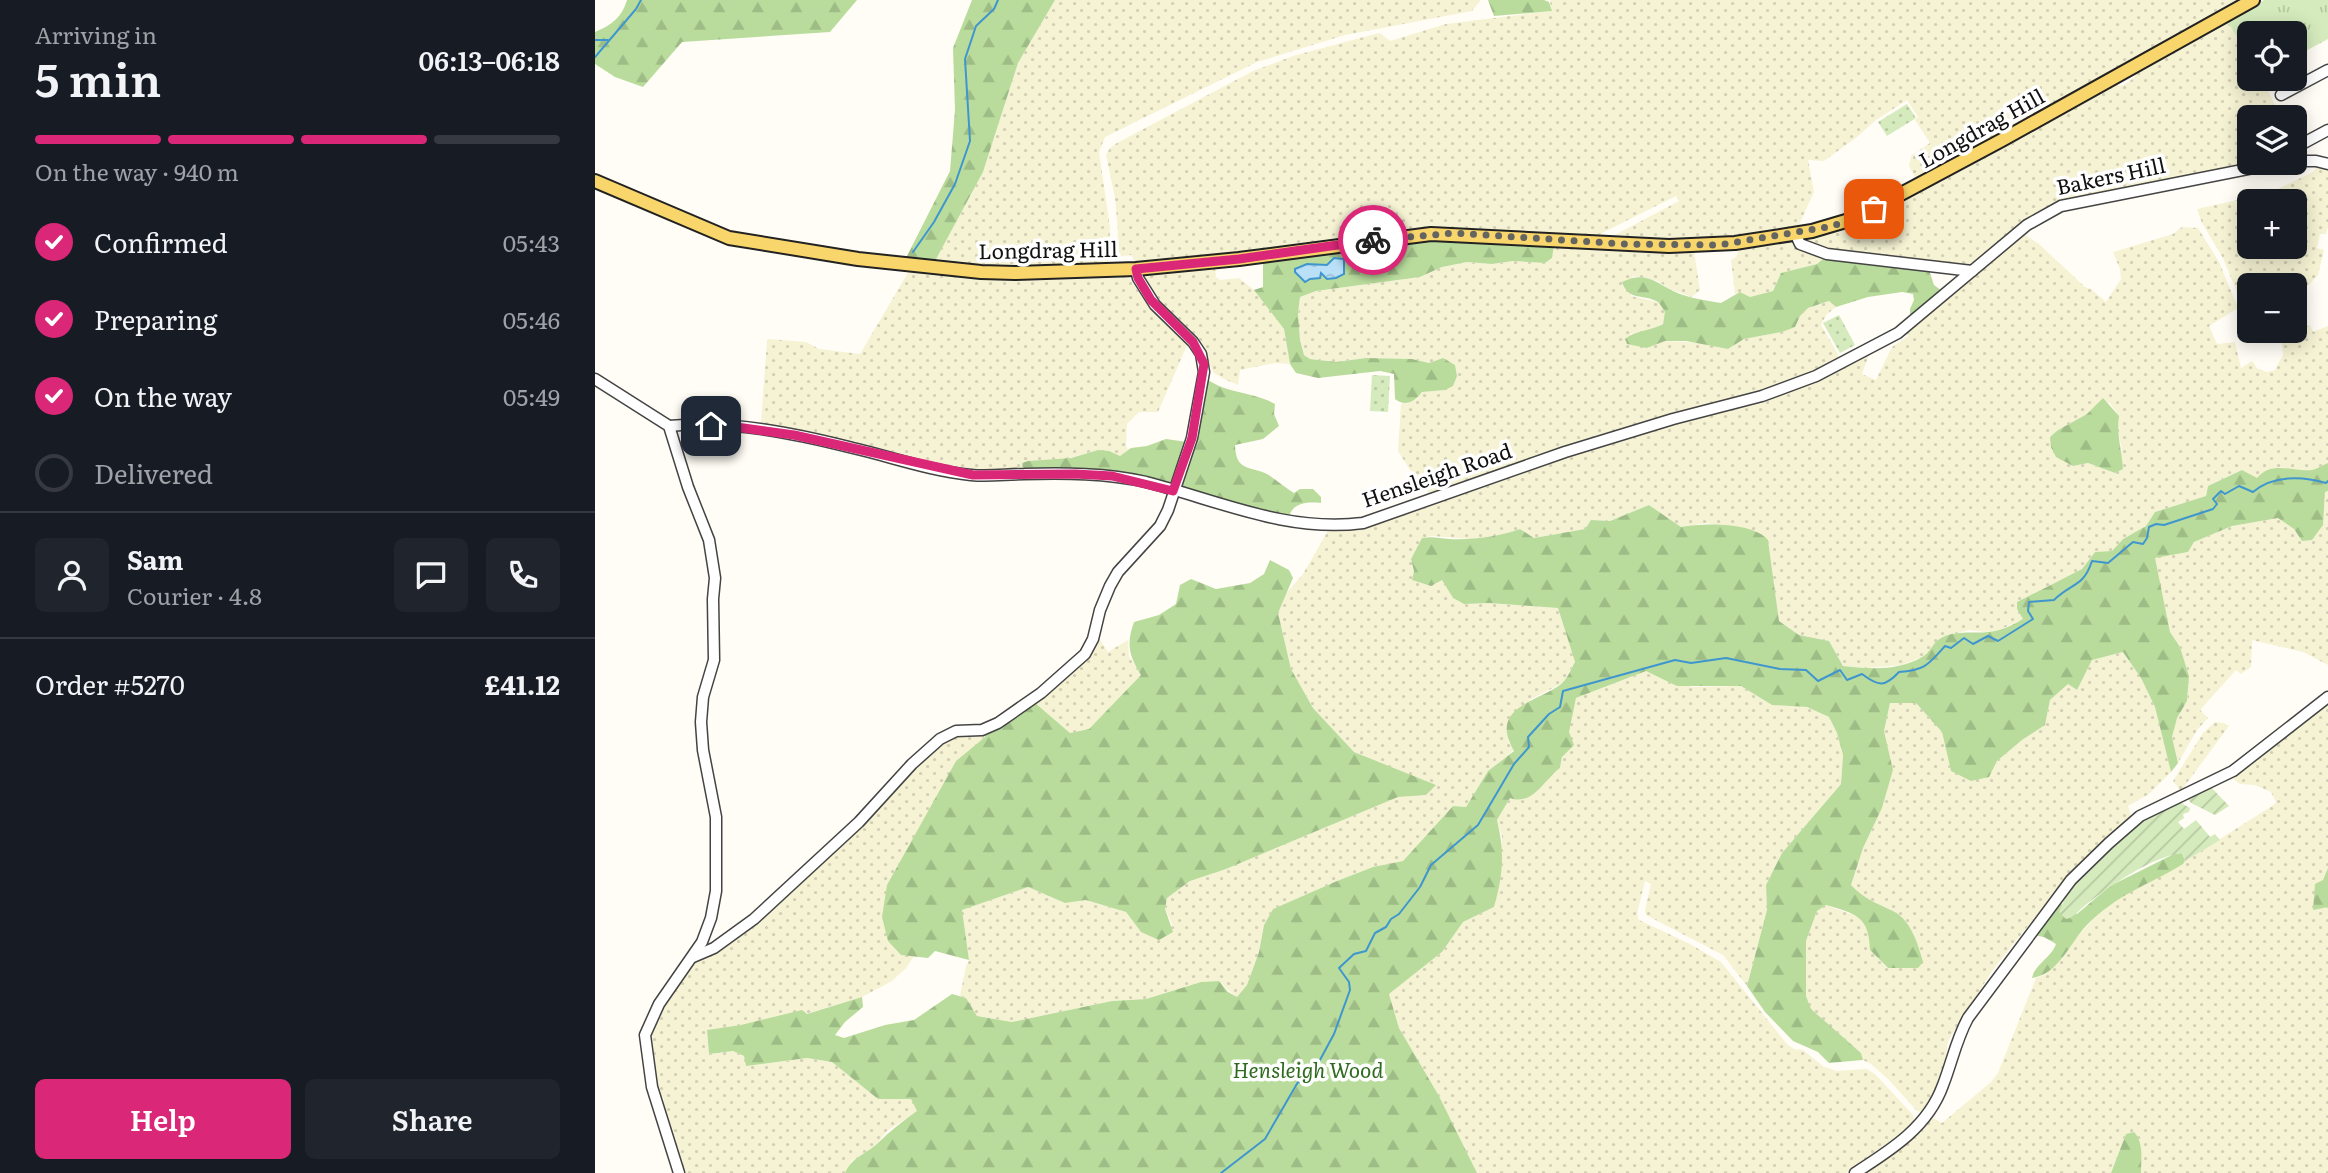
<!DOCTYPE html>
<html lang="en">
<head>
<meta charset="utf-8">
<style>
	:root { --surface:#171b24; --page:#20242c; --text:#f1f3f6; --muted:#9ea1a6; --line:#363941; --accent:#db2777 }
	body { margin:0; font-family:Literata,serif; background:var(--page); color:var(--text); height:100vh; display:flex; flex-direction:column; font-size:26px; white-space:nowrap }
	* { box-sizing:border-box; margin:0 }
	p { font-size:23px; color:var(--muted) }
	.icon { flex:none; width:38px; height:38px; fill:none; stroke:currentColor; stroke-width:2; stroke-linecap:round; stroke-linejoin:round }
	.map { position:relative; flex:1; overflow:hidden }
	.drawer { display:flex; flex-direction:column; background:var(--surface); width:595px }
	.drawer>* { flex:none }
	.controls { position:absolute; left:1642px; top:21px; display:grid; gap:14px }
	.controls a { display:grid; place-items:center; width:70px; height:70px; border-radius:10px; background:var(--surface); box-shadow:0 4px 18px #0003; font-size:35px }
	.pin { position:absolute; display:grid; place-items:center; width:60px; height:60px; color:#fff; margin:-30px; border-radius:14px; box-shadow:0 4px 10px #0006 }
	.courier { position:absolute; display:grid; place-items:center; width:70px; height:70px; margin:-35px; border:5px solid #db2777; border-radius:50%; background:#fff; color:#222; box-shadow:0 2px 9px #0007 }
	.summary em { font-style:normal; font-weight:600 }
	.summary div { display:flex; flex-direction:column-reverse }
	.summary { display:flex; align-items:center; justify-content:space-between; height:119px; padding:0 35px }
	h1 { font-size:46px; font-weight:600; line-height:52px }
	.bar { display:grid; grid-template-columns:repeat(4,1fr); gap:10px 7px; align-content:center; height:84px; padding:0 35px }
	.bar i { height:9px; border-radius:5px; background:var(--line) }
	.bar .selected { background:var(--accent) }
	.bar p { grid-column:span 4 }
	.line { display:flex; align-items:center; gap:18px; padding:0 35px; border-top:2px solid var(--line) }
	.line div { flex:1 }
	.round { display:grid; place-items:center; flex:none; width:74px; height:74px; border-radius:10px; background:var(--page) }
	ol { padding:0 35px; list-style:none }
	li { display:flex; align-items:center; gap:21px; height:77px }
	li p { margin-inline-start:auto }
	li .icon { padding:7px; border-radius:50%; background:var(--accent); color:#fff; stroke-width:4 }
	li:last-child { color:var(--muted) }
	li i { width:38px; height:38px; border:4px solid var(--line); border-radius:50% }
	.button { display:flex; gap:14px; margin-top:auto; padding:14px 35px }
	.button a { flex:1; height:80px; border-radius:10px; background:var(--accent); color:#fff; font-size:28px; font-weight:600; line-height:80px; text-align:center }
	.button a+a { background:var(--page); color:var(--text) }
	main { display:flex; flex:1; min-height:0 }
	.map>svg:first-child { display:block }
</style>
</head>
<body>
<main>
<section class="drawer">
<div class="summary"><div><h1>5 min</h1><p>Arriving in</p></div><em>06:13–06:18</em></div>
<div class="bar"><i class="selected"></i><i class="selected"></i><i class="selected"></i><i></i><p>On the way · 940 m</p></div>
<ol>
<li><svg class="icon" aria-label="check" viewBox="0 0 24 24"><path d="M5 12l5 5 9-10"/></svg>Confirmed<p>05:43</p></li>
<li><svg class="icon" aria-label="check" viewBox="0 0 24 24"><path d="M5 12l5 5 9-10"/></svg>Preparing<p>05:46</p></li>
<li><svg class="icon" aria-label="check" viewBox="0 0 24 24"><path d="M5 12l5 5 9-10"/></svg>On the way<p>05:49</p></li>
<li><i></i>Delivered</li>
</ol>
<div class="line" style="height:126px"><a class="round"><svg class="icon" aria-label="person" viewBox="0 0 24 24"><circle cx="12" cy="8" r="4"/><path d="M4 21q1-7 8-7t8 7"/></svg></a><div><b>Sam</b><p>Courier · 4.8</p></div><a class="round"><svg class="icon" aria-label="chat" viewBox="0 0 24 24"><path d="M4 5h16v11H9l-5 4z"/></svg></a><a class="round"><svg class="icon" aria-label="phone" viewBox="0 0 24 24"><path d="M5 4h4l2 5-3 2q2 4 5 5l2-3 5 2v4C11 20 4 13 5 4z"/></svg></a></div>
<div class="line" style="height:91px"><div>Order #5270</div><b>£41.12</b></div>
<div class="button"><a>Help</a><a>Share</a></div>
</section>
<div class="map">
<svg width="1733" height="1173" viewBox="0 0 1733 1173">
	<defs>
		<pattern id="farmland-dots" width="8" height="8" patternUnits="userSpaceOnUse" patternTransform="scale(1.75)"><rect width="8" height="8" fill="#f6f3d4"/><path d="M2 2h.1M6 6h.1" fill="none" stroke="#d2cfb5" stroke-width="1.8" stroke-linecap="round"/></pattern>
		<pattern id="grass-tufts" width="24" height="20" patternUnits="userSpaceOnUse" patternTransform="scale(1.75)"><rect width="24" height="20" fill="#d5ebbd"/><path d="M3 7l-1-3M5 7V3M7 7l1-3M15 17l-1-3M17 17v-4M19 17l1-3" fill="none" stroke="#b6c8a1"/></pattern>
		<pattern id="forest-firs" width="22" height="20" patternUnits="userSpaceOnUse" patternTransform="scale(1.75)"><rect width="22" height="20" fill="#b9dc9c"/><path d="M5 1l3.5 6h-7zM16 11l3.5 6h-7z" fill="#9ebc85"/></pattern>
		<pattern id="park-dots" width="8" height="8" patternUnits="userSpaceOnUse" patternTransform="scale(1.75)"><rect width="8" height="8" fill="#d5ebbd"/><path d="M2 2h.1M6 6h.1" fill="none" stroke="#b6c8a1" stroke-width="1.8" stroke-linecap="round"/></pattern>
		<pattern id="garden-furrows" width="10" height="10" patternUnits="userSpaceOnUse" patternTransform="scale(1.75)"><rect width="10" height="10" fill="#d5ebbd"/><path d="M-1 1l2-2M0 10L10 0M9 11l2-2" fill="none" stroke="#b6c8a1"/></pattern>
		<pattern id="water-ripples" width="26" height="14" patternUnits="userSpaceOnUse" patternTransform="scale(1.75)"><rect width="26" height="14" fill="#b9e0f7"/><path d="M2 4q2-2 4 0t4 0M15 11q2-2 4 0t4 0" fill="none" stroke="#9ebfd3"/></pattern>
	</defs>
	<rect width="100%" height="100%" fill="#fffdf5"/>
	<!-- farmland -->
	<g fill="url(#farmland-dots)" fill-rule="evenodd">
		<polygon points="460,0 886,0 877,11 750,35 662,62 510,137 504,152 515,228 514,261 509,264 405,268 339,263 388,172 423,63"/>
		<polygon points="955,0 1642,0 1322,181 1314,166 1316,156 1335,143 1320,120 1323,117 1312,100 1281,120 1262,137 1229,161 1213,160 1219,192 1203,227 1132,239 1065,239 1018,236 1084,201 1081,196 1001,236 849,227 812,230 547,264 539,262 537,255 521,257 523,231 520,198 511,155 515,148 522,143 658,71 698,56 780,34 785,33 795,41 851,24 956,11"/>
		<polygon points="1632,21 1654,56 1654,79 1667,79 1686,117 1654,117 1654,163 1661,163 1461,202 1438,214 1380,263 1370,267 1225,247 1212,241 1216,237 1265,226 1286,212 1519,84 1527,86 1539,78 1543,70"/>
		<path d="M1723 164 1733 167V227L1731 234H1725L1722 248 1729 250 1723 275 1714 285 1699 292V285H1654V305L1648 307 1628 258 1607 223 1602 209 1647 199 1685 188 1718 172ZM1654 201H1699V247H1654Z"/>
		<path d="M1587 227 1603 228 1624 262 1643 308 1614 326 1622 344 1640 342 1646 368 1657 361 1662 368 1672 372 1680 370 1688 355 1685 331H1699V320L1703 329 1715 325 1718 332 1733 326V463L1719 470 1662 479 1647 470 1613 486 1611 496 1560 512 1551 526 1528 539 1517 551 1500 552 1487 569 1422 602 1429 619 1404 630 1389 632 1374 630 1345 638 1329 656 1307 665 1273 668 1248 666 1234 641 1204 635 1184 621 1173 540 1112 523 1086 527 1054 505 1015 521 996 520 990 529 939 538 925 529 908 535 876 539 837 536 827 538 816 559 819 571 818 580 836 585 847 579 858 598 869 604 894 603 963 608 980 662 968 683 936 699 913 741 919 750 893 771 871 807 858 806 808 861 778 867 742 881 678 909 669 925 664 952 652 985 642 998 624 981 606 982 551 999 517 1001 417 1022 382 1016 371 998 365 996 371 966 374 960 366 910 433 887 470 903 491 900 531 912 546 932 578 926 570 909 572 898 595 881 631 869 803 797 831 795 840 786 759 752 718 708 696 669 683 613 688 597 708 574 734 529 785 522 877 486 1054 429 1068 428 1072 424 1144 406 1275 352 1267 374 1281 380 1297 347 1313 336 1310 332 1427 233 1444 244 1490 287 1496 289 1511 302 1526 279 1525 269 1518 252 1578 234ZM1514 402 1524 416 1521 423 1527 449 1520 473 1493 463 1478 466 1455 437 1463 430Z"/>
		<polygon points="1198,239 1214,252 1229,258 1222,264 1186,273 1178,291 1155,297 1146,292 1140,294 1136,260 1141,257 1145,247"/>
		<polygon points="959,246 1099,251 1105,290 1097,297 1074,289 1063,281 1038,276 1036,296 1063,302 1071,312 1068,323 1058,330 1035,334 1052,348 1070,341 1109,343 1133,349 1149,339 1187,332 1213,308 1235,301 1241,307 1231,315 1226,325 1243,354 1243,360 1207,378 1164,394 836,496 817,473 803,451 806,404 814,403 822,399 827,392 850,390 848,358 834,363 817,359 771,358 741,362 715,359 709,355 705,340 703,314 705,297 721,291 825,277 847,267 872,262 897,264 918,261 950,263 957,258"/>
		<polygon points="620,265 621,277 625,280 644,278 659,290 678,314 689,329 695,364 680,363 645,370 643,385 629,379 619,373 615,365 612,366 607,348 595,331 564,304 549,281 550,273"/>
		<polygon points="314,271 368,276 532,275 557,310 593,343 563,412 544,412 532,424 531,445 533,450 525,456 503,450 467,460 433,461 428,470 372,470 231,436 166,423 172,341 174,339 211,342 224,349 265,354"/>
		<polygon points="1733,491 1733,665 1708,652 1657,640 1656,667 1646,674 1641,670 1605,710 1613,718 1602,730 1583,763 1577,737 1582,717 1592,701 1594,676 1585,647 1575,632 1559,558 1593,552 1599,542 1637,526 1683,518 1699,529 1707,541 1728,525 1730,492"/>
		<polygon points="502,635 513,652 533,640 534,656 546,675 494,729 475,733 439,702"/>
		<polygon points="1528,652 1546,678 1560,707 1576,772 1554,794 1533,806 1536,815 1468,882 1397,971 1353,1041 1348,1074 1339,1091 1329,1109 1327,1112 1322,1111 1294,1080 1276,1064 1268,1060 1266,1053 1215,1009 1211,995 1211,941 1222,911 1231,905 1264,917 1275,932 1275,950 1292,968 1322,968 1301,912 1284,907 1267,897 1256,885 1268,848 1287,808 1298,770 1289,731 1295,703 1321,703 1347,732 1356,771 1402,761 1427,740 1450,725 1455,700 1473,684 1482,690 1497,660"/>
		<polygon points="1051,671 1097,687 1146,686 1177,705 1212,707 1234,717 1242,733 1248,755 1246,784 1187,853 1171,885 1172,910 1152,986 1128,955 1051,915 1050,910 1056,884 1050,881 1042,914 1044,920 1095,944 1126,962 1192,1044 1199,1049 1208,1050 1229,1067 1242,1071 1272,1069 1280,1074 1317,1114 1319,1118 1318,1125 1251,1173 882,1173 844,1096 804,1028 794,994 847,952 868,922 899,907 907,837 902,820 915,798 947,787 954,777 965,768 981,698"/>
		<polygon points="1733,702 1733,868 1719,909 1733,907 1733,1173 1546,1173 1546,1149 1531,1134 1516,1173 1269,1173 1326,1131 1336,1117 1347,1123 1396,1082 1403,1073 1441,978 1449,975 1466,960 1481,938 1506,911 1523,898 1588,864 1590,861 1677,806 1681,802 1676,792 1660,785 1645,784 1636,777 1644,773"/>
		<polygon points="1620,722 1629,723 1634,726 1586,791 1578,781 1608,733"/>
		<polygon points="365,734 389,735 389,737 306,955 319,956 311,968 297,981 267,997 211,1014 112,1031 114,1054 138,1051 149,1056 152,1066 212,1058 237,1062 283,1099 316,1099 323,1111 292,1131 282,1144 256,1162 250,1173 87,1173 68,1105 69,1098 64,1097 54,1031 69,1003 96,966 131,943 340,747"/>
	</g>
	<!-- grass -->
	<polygon fill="url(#grass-tufts)" points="1669,0 1733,0 1733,39 1699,57 1699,33 1654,33 1654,56 1632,21"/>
	<!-- forest -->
	<g fill="url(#forest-firs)">
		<path d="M32 0H262L235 32 87 42 48 87 20 77 0 64V32C17 25 27 17 32 0Z"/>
		<polygon points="377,0 460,0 423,63 388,172 339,263 310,260 355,171 360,110 358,48"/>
		<polygon points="893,0 949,0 954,2 957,11 899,16"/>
		<path d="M835 239 934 242 959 246 957 258 950 263 918 261 897 264 872 262 847 267 825 277 721 291 705 297 703 314 705 340 709 355 715 359 741 362 771 358 817 359 834 363 848 358 860 365 862 376 858 386 850 390 827 392C820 402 810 407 800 399L799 374 785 371 723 378 701 373 695 364 689 329 659 290 668 287V258Z"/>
		<path d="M1229 258 1334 270 1339 285 1347 291 1315 316V309L1319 300 1318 294 1307 292 1273 297 1241 307 1234 301 1213 308 1205 316 1200 327 1187 332 1149 339 1133 349 1091 341H1070L1052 348 1032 344 1030 339C1041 330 1056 331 1068 324L1070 312C1068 309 1066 305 1063 302 1048 293 1034 302 1027 282 1053 268 1066 288 1088 295 1100 299 1114 301 1126 303L1145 292 1155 297 1178 291 1186 273 1222 264Z"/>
		<path d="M613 380C634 394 659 392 680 404L679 414 684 426 668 439 640 445C641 470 652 466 670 473 675 475 692 489 699 493L705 489H718L726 497V503C713 502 699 502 694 516L670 512 574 484 428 470 427 463 433 461 476 458 503 450 514 451 525 456 536 448 552 446 571 439 599 443 609 382Z"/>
		<path d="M1508 398 1524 416C1521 432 1527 451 1528 469L1520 473 1493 463 1478 466 1461 457 1456 447 1455 437 1463 430 1492 414Z"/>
		<path d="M1733 463V491L1730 492 1728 525 1717 540 1707 541 1699 529 1683 518 1637 526 1599 542 1593 552 1560 558 1575 632 1585 647 1594 676 1592 701 1582 718 1577 737 1583 763 1576 772 1560 707 1546 678 1528 652 1497 660 1482 690 1473 684 1455 700 1450 725 1427 740 1402 761 1394 777 1376 781 1356 771 1347 732 1321 703H1295L1289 731 1298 770 1287 808 1268 848 1256 885C1269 899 1281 903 1298 911 1316 920 1323 944 1328 962L1323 968H1293L1275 950C1274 916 1261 914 1231 905L1222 911 1211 941V996L1216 1009 1266 1053 1268 1060 1234 1063 1223 1052 1198 1041 1170 1012 1152 986 1172 910 1171 885 1187 853 1246 784 1248 755 1242 733 1234 717 1212 707 1177 705 1146 686H1082L1051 671 981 698 974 732 979 745 967 757 965 768C949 780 938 806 915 798L902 820C910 853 908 875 899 907L868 922 847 952 794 994 804 1028 844 1096 882 1173H250C258 1156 270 1155 283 1143 295 1131 308 1121 322 1111L316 1099H283L237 1062 212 1058 151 1066 149 1056 138 1051 114 1054 112 1030 146 1025 207 1010 212 1014 267 997 268 1007 250 1022 240 1035 249 1038 290 1025 319 1020 357 994 371 998 382 1016 417 1022 517 1001 551 999 606 982 624 981 633 992 642 997 652 985 664 952 669 925 678 909 742 881 778 867 808 861 858 806 871 807 893 771 919 751C894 708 939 703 965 685 972 680 976 669 980 662L963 608 894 603 869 604 858 598 847 580 836 586 817 580 819 571 816 559 827 538C837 536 844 538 854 539 878 540 903 537 925 529L939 538 990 529 996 520 1015 521 1054 505 1086 527C1109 523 1157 522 1173 540L1184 621 1204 635 1234 641 1248 666C1274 669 1304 671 1327 657 1335 653 1338 642 1346 638 1365 628 1385 636 1404 630 1412 628 1421 623 1428 619L1422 609V602L1487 569 1500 552 1517 551 1528 539 1551 526 1560 512 1611 496 1613 486 1647 470 1662 478C1677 460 1696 472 1717 470 1722 469 1728 465 1733 463Z"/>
		<path d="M675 560 694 570 698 578 683 613 696 669 718 708 759 752 841 785 831 795 803 797 631 869 595 881 572 898 570 909 578 932 564 940 546 932 531 912 491 900 470 903 433 887 367 910 374 960 340 951 333 958 306 955 293 941 287 917 292 885 361 761 389 738 393 731 439 702 475 733 494 729 546 675C534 656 531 644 539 622L564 615 581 604 585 585 596 579 621 589 655 583 669 574Z"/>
		<path d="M1587 853 1590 861 1588 864C1552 886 1522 894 1491 926 1475 943 1463 975 1437 978 1440 964 1456 958 1461 944L1449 937 1438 935 1470 891 1471 896 1466 904 1482 914 1515 886 1579 854Z"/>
		<polygon points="1733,868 1733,907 1718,910 1720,884 1728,880"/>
		<path d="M1539 1132C1549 1143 1546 1159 1546 1173H1516L1531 1134Z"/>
	</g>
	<!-- park -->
	<g fill="url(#park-dots)">
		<polygon points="1312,104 1321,118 1292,136 1283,122"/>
		<polygon points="1244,315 1260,345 1245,353 1228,323"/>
		<polygon points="777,375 795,376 793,412 775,411"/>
	</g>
	<!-- garden -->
	<g fill="url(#garden-furrows)">
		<polygon points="1614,785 1634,806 1620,815 1596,803 1593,799 1594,796"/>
		<path d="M1583 801 1595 808 1594 812 1588 814 1589 818 1583 822 1589 829 1601 820 1615 837 1620 834 1625 840 1590 861 1587 853C1560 856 1519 883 1497 900 1489 905 1483 913 1475 918L1471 919 1464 912 1471 896 1470 891 1545 820Z"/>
	</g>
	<!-- water -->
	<polygon fill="url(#water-ripples)" stroke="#3f96cf" stroke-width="2" points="739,258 749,259 749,274 741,278 732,279 726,273 725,278 715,279 710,282 700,272 700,269 712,264 732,265"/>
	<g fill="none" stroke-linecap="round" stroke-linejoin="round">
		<!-- stream -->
		<g stroke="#3f96cf" stroke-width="2">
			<polyline points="0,40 13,40"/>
			<polyline points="0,57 41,9 46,0"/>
			<polyline points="318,252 339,222 360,184 375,141 370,59 381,26 399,9 403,0"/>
			<path d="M626 1173 670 1139 703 1082 712 1084 739 1034 755 990 754 982 744 968 759 954 771 951 780 933 791 927 796 919 804 914 825 887 836 865 883 825 919 764 934 747 933 737 954 714 965 707 968 691 1080 660 1096 663 1131 658 1185 669 1211 670 1223 681 1245 670 1252 680 1267 674C1284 687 1290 687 1304 672 1330 670 1333 665 1350 646L1356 648 1369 638 1378 644 1393 636 1403 641 1438 619 1433 611 1434 602 1459 600C1477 582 1488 588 1497 561L1513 563 1538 542 1548 544 1552 538 1554 527 1561 524 1569 525 1618 509 1622 504 1618 499 1626 491 1630 494 1644 486 1658 492C1678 475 1707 476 1731 483L1733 481"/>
		</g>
		<defs>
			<g id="minor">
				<polyline points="1686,95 1733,70"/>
				<polyline points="1705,145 1733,130"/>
				<polyline points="1699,161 1721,161 1733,164"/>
				<polyline points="1200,233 1205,244 1232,254 1377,271"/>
				<polyline points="0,379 74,426 93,487 114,540 120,578 118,599 119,660 108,697 106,722 108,750 121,817 121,891 116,918 107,942 64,1004 50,1035 57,1087 84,1173"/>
				<path d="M74 426C135 420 199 433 258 448 297 457 336 471 376 475 394 477 412 474 429 474 470 473 511 473 551 482 622 500 692 533 768 523L970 452 1078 419 1167 396 1221 376 1303 333 1432 225 1466 206 1683 163"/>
				<polyline points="98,957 119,948 159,919 264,822 317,764 345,739 361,731 387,730 403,723 446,693 490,654 498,639 505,610 515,586 523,572 565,526 573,510 597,438 609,372 606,354 598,342 560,305 543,278 541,269"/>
				<path d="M1260 1173C1296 1150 1333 1127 1348 1085 1357 1062 1361 1040 1373 1018L1476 880 1514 843 1545 816 1638 771 1733 697"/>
			</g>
			<polyline id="major" points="0,181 134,238 263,259 386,272 420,273 541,269 644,259 836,234 1074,246 1140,243 1217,231 1261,218 1407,140 1658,0"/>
		</defs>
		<!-- minor casing -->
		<use href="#minor" stroke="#444" stroke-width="13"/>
		<!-- major casing -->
		<use href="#major" stroke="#222" stroke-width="16"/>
		<!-- minor -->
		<use href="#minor" stroke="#fff" stroke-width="10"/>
		<!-- major -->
		<use href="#major" stroke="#f9d66b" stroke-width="12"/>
	</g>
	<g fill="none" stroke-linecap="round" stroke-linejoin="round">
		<!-- done -->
		<polyline stroke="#646461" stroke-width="7" stroke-dasharray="0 12.6" points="778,240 860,233 1030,244 1124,245 1238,226 1279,209"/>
		<!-- route -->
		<polyline stroke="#db2777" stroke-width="9" points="116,426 141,427 199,435 378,475 480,474 517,476 578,491 597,438 609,364 598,342 556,300 543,278 541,269 644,259 778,240"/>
	</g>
	<g text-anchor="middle" stroke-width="7" stroke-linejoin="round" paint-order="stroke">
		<!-- street labels -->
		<g font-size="21" fill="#111" stroke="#fff">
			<text transform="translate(1387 129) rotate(-29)" y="7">Longdrag Hill</text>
			<text transform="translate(1516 177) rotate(-12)" y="7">Bakers Hill</text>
			<text transform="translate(453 251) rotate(-1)" y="7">Longdrag Hill</text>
			<text transform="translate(842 476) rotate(-19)" y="7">Hensleigh Road</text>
		</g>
		<!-- park labels -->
		<g font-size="21" font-style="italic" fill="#2f6b1f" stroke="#fff">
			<text x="713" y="1078">Hensleigh Wood</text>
		</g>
	</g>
</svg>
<div class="controls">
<a><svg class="icon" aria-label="locate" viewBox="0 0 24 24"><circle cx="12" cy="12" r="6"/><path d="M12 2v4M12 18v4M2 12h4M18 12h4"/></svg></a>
<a><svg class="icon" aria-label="layers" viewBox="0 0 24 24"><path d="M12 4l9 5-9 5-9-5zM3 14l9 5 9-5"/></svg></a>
<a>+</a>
<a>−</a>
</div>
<div class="pin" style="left:1279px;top:209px;background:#ea580c"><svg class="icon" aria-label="bag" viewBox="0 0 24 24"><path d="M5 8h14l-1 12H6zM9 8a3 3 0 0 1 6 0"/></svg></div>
<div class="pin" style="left:116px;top:426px;background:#1f2937"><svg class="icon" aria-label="home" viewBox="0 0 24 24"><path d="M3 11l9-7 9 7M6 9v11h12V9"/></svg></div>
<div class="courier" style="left:778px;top:240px"><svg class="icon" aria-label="bike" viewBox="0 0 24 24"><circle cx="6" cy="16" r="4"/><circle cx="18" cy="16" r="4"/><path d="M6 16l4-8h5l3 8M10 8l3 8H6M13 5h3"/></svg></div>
</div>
</main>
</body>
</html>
